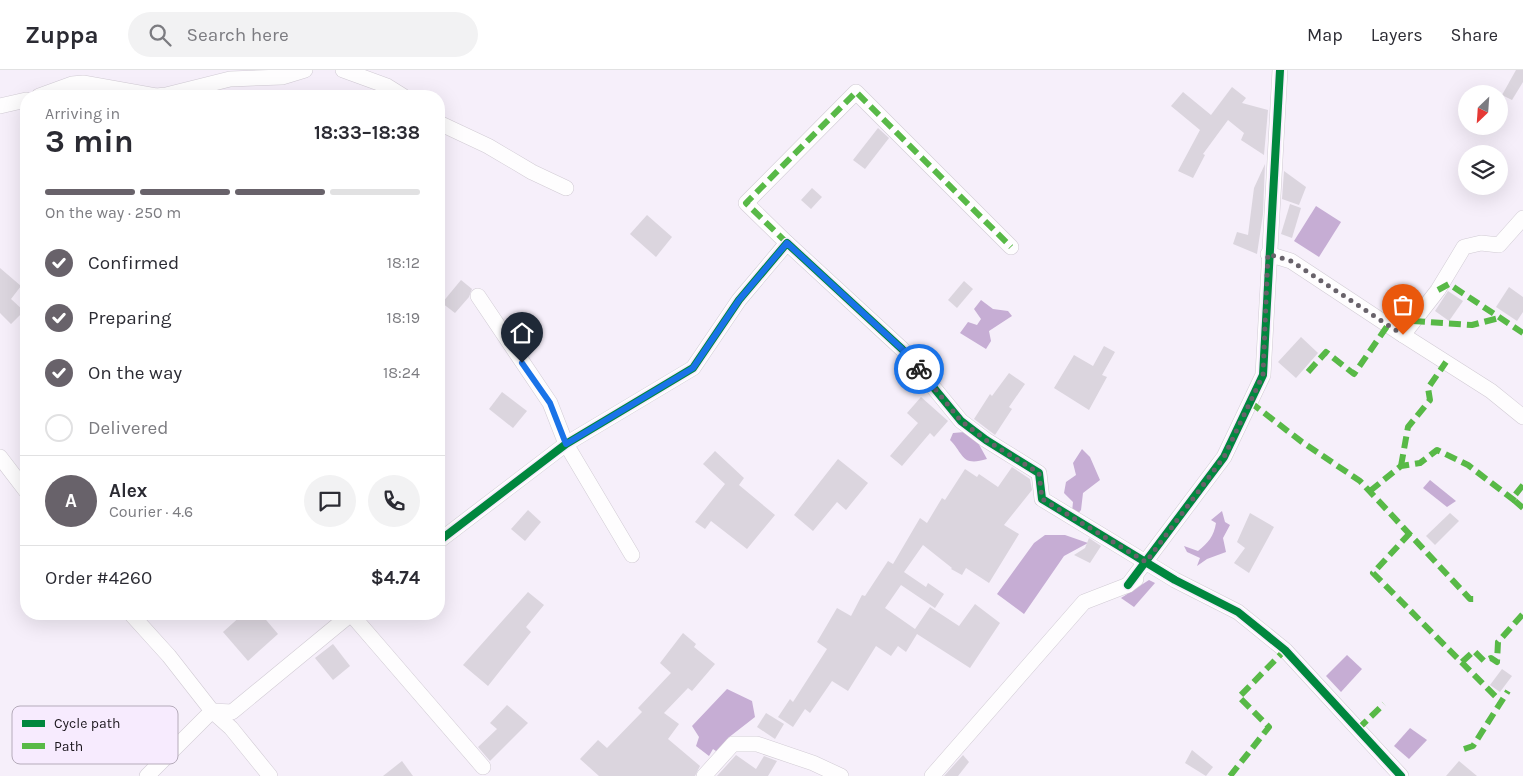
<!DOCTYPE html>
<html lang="en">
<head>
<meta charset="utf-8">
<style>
	:root { --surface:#fff; --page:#f2f2f3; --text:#2b2b33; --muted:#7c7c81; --line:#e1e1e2; --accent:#68626a }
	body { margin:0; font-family:Karla,sans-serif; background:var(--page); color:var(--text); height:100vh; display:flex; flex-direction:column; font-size:19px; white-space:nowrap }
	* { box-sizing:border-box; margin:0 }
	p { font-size:16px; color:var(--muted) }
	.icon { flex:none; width:28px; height:28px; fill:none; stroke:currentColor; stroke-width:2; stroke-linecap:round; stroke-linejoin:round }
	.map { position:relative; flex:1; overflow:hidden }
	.sheet { position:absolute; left:20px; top:20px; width:425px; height:530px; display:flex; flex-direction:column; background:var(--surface); border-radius:20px; box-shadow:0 5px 20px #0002 }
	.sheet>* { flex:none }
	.needle { width:32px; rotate:205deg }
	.buttons { position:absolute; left:1458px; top:15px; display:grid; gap:10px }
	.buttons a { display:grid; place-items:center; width:50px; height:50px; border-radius:50%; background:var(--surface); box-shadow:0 5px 20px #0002; font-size:25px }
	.pin { position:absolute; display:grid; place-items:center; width:42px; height:42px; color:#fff; margin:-51px -21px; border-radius:50% 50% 50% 0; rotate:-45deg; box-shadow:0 0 5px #0007 }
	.pin .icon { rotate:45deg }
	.courier { position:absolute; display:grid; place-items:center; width:50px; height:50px; margin:-25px; border:4px solid #1a73e8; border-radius:50%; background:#fff; color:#222; box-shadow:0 1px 6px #0007 }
	.summary em { font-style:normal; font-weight:700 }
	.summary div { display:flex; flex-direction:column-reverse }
	.summary { display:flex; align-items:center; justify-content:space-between; height:85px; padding:0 25px }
	h1 { font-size:32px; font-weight:700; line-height:38px }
	.bar { display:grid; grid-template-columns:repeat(4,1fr); gap:8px 5px; align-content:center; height:60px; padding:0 25px }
	.bar i { height:6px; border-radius:4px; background:var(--line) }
	.bar .selected { background:var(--accent) }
	.bar p { grid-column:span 4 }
	.line { display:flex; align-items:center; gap:12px; padding:0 25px; border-top:1px solid var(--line) }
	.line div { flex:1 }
	.round { display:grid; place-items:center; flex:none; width:52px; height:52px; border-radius:26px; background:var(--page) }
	ol { padding:0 25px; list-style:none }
	li { display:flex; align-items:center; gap:15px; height:55px }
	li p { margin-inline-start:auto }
	li .icon { padding:5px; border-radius:50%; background:var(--accent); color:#fff; stroke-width:4 }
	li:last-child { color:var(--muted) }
	li i { width:28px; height:28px; border:2px solid var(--line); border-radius:50% }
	header { display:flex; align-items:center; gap:30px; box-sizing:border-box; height:70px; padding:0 25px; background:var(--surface); border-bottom:1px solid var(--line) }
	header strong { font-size:24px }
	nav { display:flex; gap:28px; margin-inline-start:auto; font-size:18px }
	.search { width:350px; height:45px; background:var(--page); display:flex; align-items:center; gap:12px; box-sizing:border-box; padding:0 18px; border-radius:28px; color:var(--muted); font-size:19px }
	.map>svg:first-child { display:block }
</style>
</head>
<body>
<header>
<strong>Zuppa</strong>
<div class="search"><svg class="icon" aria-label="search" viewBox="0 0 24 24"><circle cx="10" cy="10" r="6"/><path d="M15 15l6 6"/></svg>Search here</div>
<nav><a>Map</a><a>Layers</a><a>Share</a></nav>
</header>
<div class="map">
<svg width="1523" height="706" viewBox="0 0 1523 706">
	<rect width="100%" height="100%" fill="#f6effa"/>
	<!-- water -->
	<g fill="#c6add4">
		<polygon points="1316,136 1341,152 1319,187 1294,171"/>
		<polygon points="981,230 993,239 1008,241 1012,246 989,261 991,271 986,279 960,263 968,252 977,255 981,249 974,239"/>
		<path d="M965 362 976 369 987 389C961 397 964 384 950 370L953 363Z"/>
		<polygon points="1082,379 1090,387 1100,410 1083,423 1081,440 1076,446 1072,442 1073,432 1064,423 1066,412 1076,405 1073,393"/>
		<polygon points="1430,410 1456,431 1447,437 1423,418"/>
		<path d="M1222 441 1225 452 1230 455 1223 468 1226 482 1207 489 1197 496 1200 488 1187 482 1184 476 1198 481C1208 473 1214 466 1216 453L1211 450Z"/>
		<polygon points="1045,465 1065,465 1088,473 1064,486 1024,544 997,524 1034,473"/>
		<polygon points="1149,510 1155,513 1134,537 1121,528"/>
		<polygon points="1347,585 1362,599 1341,622 1326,606"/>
		<polygon points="727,619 752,631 755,647 728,668 728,673 719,683 713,679 709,686 696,676 699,667 692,656"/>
		<polygon points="1410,658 1427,670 1409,689 1394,676"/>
	</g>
	<!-- building -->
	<g fill="#dbd5de">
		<polygon points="1516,0 1523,0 1523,12 1512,30 1502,25"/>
		<polygon points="1232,17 1246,28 1242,33 1268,40 1264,85 1241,70 1244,63 1228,50 1203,84 1205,85 1193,108 1178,101 1200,60 1171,36 1183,22 1211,45"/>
		<polygon points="878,58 889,68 865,99 853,90"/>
		<polygon points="1265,94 1263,144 1257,184 1233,174 1237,162 1248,165 1254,118"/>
		<polygon points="1284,101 1306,117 1299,135 1282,129"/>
		<polygon points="812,118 822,127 811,139 801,130"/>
		<polygon points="1290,134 1301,138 1292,168 1281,164"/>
		<polygon points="647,145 672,167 656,187 630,164"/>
		<polygon points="0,198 21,216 11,229 24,241 11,254 0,243"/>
		<polygon points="461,210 472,219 469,227 455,243 442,233"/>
		<polygon points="964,211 973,219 957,238 948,230"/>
		<polygon points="1509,217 1523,227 1523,242 1517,251 1496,237"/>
		<polygon points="1448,221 1463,231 1449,251 1435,241"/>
		<polygon points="1301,267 1318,283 1296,308 1278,292"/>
		<polygon points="1104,276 1115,282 1102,305 1107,307 1089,340 1054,318 1074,285 1093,296"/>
		<polygon points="1009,303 1025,314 1009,337 1012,339 995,365 974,349 990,324 992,326"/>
		<polygon points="502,322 527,341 513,358 489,339"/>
		<polygon points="921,327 948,351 934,367 930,363 902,396 890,386 918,353 907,343"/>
		<polygon points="715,381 744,408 739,415 775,445 747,479 711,451 705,459 695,452 725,414 703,394"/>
		<polygon points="838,389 868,413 846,440 837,432 813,461 794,445"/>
		<polygon points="1012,397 1030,409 1032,420 1004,455 1019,464 989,513 966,498 962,505 951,499 952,498 923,475 904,502 926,517 928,513 944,524 935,538 901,515 885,538 915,559 930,537 959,556 975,534 1000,553 970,598 917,564 906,582 898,576 891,586 876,576 848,621 832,611 810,643 805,639 793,657 778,647 790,629 793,632 827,579 817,572 837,538 851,546 862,525 865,526 888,491 893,494 920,448 927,453 942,428 945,430 965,399 977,407 979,404 998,417"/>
		<polygon points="528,440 541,452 525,471 511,459"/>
		<polygon points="1250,443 1274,457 1249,503 1234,493 1245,478 1237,472"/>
		<polygon points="1450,443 1459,451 1435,475 1426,466"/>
		<polygon points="1089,468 1101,476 1090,493 1074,485 1085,478"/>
		<polygon points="528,522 544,535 526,557 531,562 488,616 463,595"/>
		<polygon points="243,544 261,544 278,564 248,591 223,562"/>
		<polygon points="683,563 696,574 694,577 715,594 692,621 688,618 664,643 679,654 668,669 700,696 695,706 599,706 580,689 598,670 607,678 642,642 638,638 671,603 660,593"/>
		<polygon points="333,574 350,596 333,610 315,588"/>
		<polygon points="1502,599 1512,606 1500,622 1490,615"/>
		<polygon points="507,635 528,653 490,691 478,677 497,659 490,653"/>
		<polygon points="766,643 784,654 775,669 757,657"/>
		<polygon points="1192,680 1213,697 1206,706 1185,693"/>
		<polygon points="736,685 756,699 764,686 777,691 768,706 717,706"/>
		<polygon points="963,685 969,692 958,706 944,706"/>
		<polygon points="402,691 413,706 383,706"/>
		<polygon points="1459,691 1477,706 1446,706"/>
	</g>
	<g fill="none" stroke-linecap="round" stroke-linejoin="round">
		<defs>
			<g id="street">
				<polyline points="343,0 387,16 403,26"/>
				<polyline points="39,26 72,14 83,13 156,26 166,25 230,9 282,7 305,0"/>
				<polyline points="0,36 26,30"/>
				<polyline points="439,53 488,76 532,102 566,118"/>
				<polyline points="787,173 746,133 856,22 1011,177"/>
				<polyline points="1268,184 1291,191 1403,265 1438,220 1464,177 1481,173 1499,175 1523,148"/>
				<polyline points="478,226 550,333 566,374 632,485"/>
				<polyline points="1403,265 1491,321 1523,347"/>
				<polyline points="0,387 26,421"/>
				<polyline points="439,471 566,374 693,298 739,230 787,173 902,279 961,351 986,370 1039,403 1042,429 1175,510 1238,542 1285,580 1401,706"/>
				<polyline points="1128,515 1224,387 1263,305 1280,0"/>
				<polyline points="131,544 169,586 212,641 231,658 270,706"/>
				<polyline points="351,544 483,697"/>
				<polyline points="147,706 212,641 232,642 351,544"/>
				<polyline points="704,706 733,674 757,674 813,693 841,706"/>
				<polyline points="932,706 1084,532 1128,515 1136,509"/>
			</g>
		</defs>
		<!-- street casing -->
		<use href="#street" stroke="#d1cbd4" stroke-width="16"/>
		<!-- street -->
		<use href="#street" stroke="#fefdfe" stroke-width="15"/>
		<!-- quiet -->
		<g stroke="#58b947" stroke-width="6" stroke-dasharray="12 6" stroke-linecap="butt">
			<polyline points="787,173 746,133 856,22 1011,177"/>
			<polyline points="1438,220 1449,214 1523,263"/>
			<polyline points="1413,251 1472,255 1499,248"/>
			<polyline points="1308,302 1326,282 1354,304 1388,255"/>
			<polyline points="1250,332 1302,372 1360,411 1470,529 1479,529"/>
			<polyline points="1401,396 1408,357 1430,330 1428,318 1446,292"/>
			<polyline points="1523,415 1515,425 1515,431 1523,438"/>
			<polyline points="1370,421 1401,396 1420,393 1437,380 1468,395 1515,431"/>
			<polyline points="1410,463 1373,503 1500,631"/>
			<polyline points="1462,592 1474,581 1484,591 1491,588 1497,592 1498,572 1523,544"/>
			<polyline points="1358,659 1384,634"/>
			<polyline points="1464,679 1473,676 1508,621"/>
			<polyline points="1230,706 1269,657 1239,627 1285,580"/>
		</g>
		<defs>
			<g id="cycleway">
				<polyline points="439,471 566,374 693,298 739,230 787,173 902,279 961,351 986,370 1039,403 1042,429 1175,510 1238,542 1285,580 1401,706"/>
				<polyline points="1128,515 1224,387 1263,305 1280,0"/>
			</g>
		</defs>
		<!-- cycleway casing -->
		<use href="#cycleway" stroke="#f7ebfe" stroke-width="11"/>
		<!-- cycleway -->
		<use href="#cycleway" stroke="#00873e" stroke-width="8"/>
	</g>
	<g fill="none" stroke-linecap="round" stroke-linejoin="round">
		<!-- done -->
		<polyline stroke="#68626a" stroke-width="5" stroke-dasharray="0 9" points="919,299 961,351 986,370 1039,403 1042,429 1146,492 1224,387 1263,305 1268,184 1291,191 1403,265"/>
		<!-- route -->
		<polyline stroke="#1a73e8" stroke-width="6" points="522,293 550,333 566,374 693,298 739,230 787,173 902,279 919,299"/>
	</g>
	<!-- legend -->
	<rect x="12" y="636" width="166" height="58" rx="8" fill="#f7ebfe" stroke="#b5abba" stroke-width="1"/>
	<rect x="22" y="650" width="23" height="7" fill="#00873e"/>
	<rect x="22" y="673" width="23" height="6" fill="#58b947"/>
	<g font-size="14" fill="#1b161d">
		<text x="54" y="658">Cycle path</text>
		<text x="54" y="681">Path</text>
	</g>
</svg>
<div class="buttons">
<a><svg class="needle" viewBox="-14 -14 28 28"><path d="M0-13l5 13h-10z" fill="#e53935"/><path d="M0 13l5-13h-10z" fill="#7c7c81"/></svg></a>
<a><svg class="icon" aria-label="layers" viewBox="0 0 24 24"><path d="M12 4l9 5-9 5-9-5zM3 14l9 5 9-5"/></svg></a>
</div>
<div class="pin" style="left:1403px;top:265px;background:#ea580c"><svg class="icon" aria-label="bag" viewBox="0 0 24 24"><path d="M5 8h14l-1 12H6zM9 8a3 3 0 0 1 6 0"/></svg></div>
<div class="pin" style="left:522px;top:293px;background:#1f2937"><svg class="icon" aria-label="home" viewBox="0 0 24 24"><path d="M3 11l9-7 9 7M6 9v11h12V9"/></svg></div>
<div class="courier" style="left:919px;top:299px"><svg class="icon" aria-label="bike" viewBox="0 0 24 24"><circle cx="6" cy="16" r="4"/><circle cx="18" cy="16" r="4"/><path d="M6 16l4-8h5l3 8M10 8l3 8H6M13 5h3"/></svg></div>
<section class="sheet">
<div class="summary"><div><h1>3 min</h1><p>Arriving in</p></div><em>18:33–18:38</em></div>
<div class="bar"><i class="selected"></i><i class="selected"></i><i class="selected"></i><i></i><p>On the way · 250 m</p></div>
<ol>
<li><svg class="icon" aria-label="check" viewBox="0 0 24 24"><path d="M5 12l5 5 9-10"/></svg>Confirmed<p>18:12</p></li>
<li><svg class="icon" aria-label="check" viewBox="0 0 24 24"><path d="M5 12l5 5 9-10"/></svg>Preparing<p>18:19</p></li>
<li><svg class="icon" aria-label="check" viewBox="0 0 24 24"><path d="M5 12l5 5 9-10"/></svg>On the way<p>18:24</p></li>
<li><i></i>Delivered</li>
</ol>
<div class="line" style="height:90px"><b class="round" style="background:var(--accent);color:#fff">A</b><div><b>Alex</b><p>Courier · 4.6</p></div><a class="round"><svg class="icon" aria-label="chat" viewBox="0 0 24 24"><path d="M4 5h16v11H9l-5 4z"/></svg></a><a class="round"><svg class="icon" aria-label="phone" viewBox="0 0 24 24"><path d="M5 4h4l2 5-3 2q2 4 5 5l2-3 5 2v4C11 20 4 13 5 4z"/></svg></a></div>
<div class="line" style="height:65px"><div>Order #4260</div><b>$4.74</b></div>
</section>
</div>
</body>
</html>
